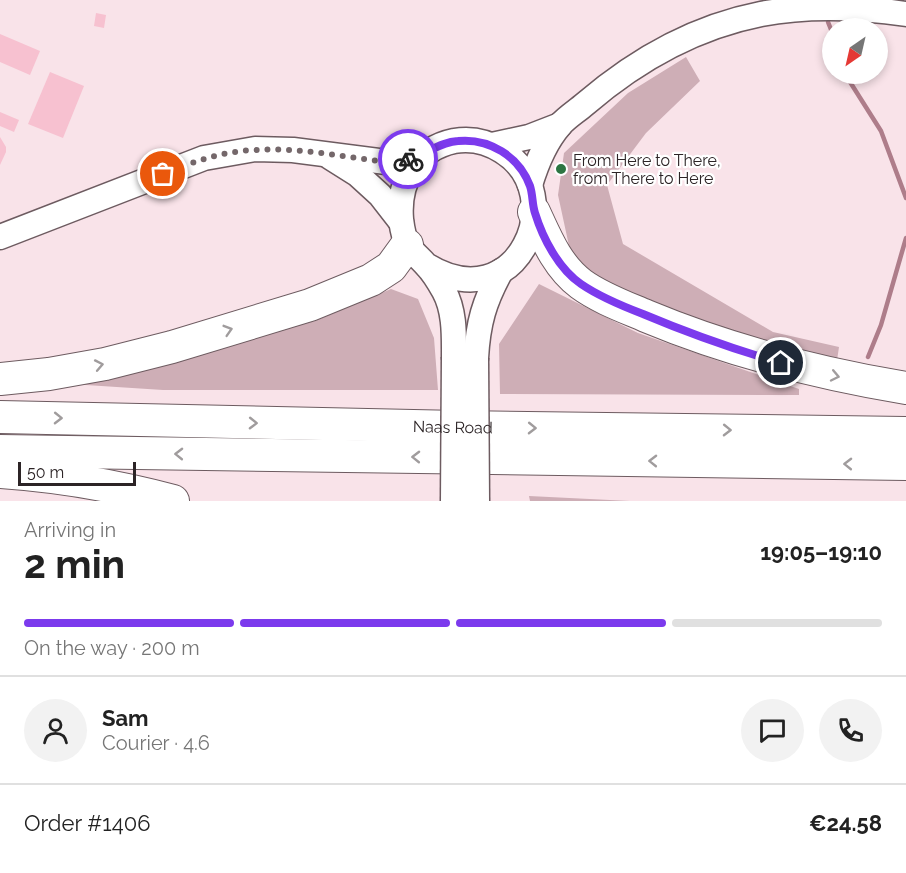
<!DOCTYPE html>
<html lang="en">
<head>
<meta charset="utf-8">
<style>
	:root { --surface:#fff; --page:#f2f2f2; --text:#222; --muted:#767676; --line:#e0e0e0; --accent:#7c3aed }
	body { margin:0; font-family:Raleway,sans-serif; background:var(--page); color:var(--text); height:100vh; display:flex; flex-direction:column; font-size:22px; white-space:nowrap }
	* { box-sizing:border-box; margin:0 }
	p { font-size:20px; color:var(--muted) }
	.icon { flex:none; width:33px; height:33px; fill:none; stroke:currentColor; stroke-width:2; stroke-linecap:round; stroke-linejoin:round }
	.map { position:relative; height:501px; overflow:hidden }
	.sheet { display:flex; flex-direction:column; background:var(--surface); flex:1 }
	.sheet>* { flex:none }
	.needle { width:39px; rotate:214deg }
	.buttons { position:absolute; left:822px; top:18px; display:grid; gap:12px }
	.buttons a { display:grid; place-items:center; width:66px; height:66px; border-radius:50%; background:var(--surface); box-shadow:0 3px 9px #0003; font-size:30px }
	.scale { position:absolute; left:18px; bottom:15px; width:118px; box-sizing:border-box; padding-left:6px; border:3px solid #2c2426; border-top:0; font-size:16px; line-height:21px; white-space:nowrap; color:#2c2426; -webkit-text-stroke:4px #fff; paint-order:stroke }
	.pin { position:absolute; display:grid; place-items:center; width:51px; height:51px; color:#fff; margin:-26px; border:3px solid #fff; border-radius:50%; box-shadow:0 2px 6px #0007 }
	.courier { position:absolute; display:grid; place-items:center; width:60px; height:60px; margin:-30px; border:4px solid #7c3aed; border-radius:50%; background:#fff; color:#222; box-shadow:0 2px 8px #0007 }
	.head em { font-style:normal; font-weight:700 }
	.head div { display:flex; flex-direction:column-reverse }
	.head { display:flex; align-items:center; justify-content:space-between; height:102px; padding:0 24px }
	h1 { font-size:39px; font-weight:700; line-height:45px }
	.bar { display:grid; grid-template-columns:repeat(4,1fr); gap:9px 6px; align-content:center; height:72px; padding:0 24px }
	.bar i { height:8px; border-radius:4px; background:var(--line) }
	.bar .current { background:var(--accent) }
	.bar p { grid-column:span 4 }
	.line { display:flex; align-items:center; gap:15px; padding:0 24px; border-top:2px solid var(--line) }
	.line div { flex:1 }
	.round { display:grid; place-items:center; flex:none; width:63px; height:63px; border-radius:32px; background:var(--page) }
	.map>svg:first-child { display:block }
</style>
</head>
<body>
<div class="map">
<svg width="906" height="501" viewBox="0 0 906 501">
	<rect width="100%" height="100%" fill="#f9e3e9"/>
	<!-- green -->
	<g fill="#ceaeb6">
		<polygon points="686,57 700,81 646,133 607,185 623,244 773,332 839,347 836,367 678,320 574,269 558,195 564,153 628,93"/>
		<polygon points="539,284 638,333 799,389 799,395 500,394 499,344"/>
		<polygon points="391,289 418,299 434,338 438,390 163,390 55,383 315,321"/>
		<polygon points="529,496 630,501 530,501"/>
	</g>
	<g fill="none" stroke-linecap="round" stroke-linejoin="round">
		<!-- stream -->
		<g stroke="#ae7d8a" stroke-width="4.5">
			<polyline points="828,22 832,32"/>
			<polyline points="845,74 881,131 906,198"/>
			<polyline points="868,357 881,325 906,238"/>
		</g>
	</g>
	<!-- building -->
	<g fill="#f7c1d0">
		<polygon points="96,13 106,15 104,28 94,26"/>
		<polygon points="0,34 40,51 30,75 0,62"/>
		<polygon points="50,72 84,86 63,138 28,124"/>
		<polygon points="0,112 19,120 14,132 0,126"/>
		<polygon points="0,137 6,147 6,152 0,165"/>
	</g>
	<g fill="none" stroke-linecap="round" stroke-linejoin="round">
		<defs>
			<g id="secondary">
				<polyline points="492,145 529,137 560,125"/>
				<polyline points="330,157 357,174 380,195 401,222"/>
				<path d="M530 185C536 165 546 141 560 125 567 117 577 111 585 104 635 61 695 27 761 14 809 5 858 7 906 14"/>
				<polyline points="0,237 204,158 255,149 293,150 394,163 423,156"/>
				<path d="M426 265C518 322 572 194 502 151 488 142 471 138 454 141 416 149 398 182 401 219 402 227 403 237 408 245 412 252 420 258 426 265 433 272 439 282 444 291 455 311 454 336 454 357"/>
				<path d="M476 358C478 323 484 302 501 271"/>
			</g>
			<g id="highway">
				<path d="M534 212C546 238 557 266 581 284 600 298 625 307 646 316 730 351 816 373 906 388"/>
				<polyline points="0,379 49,374 105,364 172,347 310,305 371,280 391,267 407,245"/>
				<path id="s1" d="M0 417 459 427 906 433"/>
				<polyline points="0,451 906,464"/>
				<path d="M0 472C58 476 117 486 173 501"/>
			</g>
		</defs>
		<!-- secondary casing -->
		<use href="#secondary" stroke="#6d5b60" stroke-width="27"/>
		<!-- highway casing -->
		<use href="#highway" stroke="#6d5b60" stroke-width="34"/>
		<!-- secondary -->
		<use href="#secondary" stroke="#fff" stroke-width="24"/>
		<!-- highway -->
		<use href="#highway" stroke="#fff" stroke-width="32"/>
		<defs>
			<g id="secondary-bridge">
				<polyline points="476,358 477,501"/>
				<polyline points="453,501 454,357"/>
			</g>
		</defs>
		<!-- secondary-bridge casing -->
		<use href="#secondary-bridge" stroke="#6d5b60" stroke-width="27" stroke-linecap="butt"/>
		<!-- secondary-bridge -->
		<use href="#secondary-bridge" stroke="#fff" stroke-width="24"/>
	</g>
	<!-- one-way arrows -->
	<defs><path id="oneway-chevron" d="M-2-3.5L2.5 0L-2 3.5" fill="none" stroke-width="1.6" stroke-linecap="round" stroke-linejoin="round" transform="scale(1.5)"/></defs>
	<g stroke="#a09c9d">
		<use href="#oneway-chevron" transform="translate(228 330) rotate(-17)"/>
		<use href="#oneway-chevron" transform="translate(99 365) rotate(-11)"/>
		<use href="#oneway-chevron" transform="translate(835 376) rotate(12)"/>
		<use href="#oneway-chevron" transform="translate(58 418) rotate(1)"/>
		<use href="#oneway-chevron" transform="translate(253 423) rotate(1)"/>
		<use href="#oneway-chevron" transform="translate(532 428) rotate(1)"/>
		<use href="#oneway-chevron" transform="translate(727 430) rotate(1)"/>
		<use href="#oneway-chevron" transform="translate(179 454) rotate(-179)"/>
		<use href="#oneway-chevron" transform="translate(416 457) rotate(-179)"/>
		<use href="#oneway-chevron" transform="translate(653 461) rotate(-179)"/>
		<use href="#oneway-chevron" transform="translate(848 464) rotate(-179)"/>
	</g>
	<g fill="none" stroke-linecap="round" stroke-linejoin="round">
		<!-- done -->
		<path stroke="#74676a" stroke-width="6" stroke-dasharray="0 10.8" d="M163 174C193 162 223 151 256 150 302 147 348 158 394 163L408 159"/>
		<!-- route -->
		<path stroke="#7c3aed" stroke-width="8" d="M408 159C425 155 440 142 458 141 489 138 519 156 530 186 533 195 532 204 535 213 543 239 559 269 581 284 600 297 622 306 643 314 688 333 733 349 781 363"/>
	</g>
	<!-- markers -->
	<circle fill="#2c7542" stroke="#fff" stroke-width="2" cx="561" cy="169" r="6"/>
	<g text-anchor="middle" stroke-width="4.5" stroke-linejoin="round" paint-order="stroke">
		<!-- poi labels -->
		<g font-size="16" fill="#2c2426" stroke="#fff" text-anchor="start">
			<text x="573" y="166">From Here to There,<tspan x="573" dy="18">from There to Here</tspan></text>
		</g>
		<!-- street labels -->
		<g font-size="16" fill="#2c2426" stroke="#fff">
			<text dy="6" stroke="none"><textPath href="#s1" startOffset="453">Naas Road</textPath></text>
		</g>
	</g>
</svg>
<div class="buttons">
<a><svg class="needle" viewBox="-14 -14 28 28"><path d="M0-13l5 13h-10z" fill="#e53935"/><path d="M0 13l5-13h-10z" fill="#767676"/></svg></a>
</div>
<div class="scale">50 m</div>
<div class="pin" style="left:163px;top:174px;background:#ea580c"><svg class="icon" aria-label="bag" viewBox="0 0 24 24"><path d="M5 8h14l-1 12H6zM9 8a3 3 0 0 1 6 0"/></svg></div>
<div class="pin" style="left:781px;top:363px;background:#1f2937"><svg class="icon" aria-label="home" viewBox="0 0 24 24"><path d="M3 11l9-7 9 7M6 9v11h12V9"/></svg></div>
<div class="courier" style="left:408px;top:159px"><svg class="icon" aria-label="bike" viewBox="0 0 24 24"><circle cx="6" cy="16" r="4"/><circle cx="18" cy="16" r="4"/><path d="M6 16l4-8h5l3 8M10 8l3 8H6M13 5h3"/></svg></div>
</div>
<section class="sheet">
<div class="head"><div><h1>2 min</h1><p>Arriving in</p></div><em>19:05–19:10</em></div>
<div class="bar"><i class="current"></i><i class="current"></i><i class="current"></i><i></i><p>On the way · 200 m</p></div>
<div class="line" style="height:108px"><a class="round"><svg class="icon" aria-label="person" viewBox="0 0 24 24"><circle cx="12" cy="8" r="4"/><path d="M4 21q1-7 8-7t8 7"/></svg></a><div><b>Sam</b><p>Courier · 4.6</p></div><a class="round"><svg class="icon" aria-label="chat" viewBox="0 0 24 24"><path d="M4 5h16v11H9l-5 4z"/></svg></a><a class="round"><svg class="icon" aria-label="phone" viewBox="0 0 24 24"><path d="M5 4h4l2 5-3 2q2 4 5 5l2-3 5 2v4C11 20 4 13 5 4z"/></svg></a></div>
<div class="line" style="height:78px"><div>Order #1406</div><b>€24.58</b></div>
</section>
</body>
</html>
